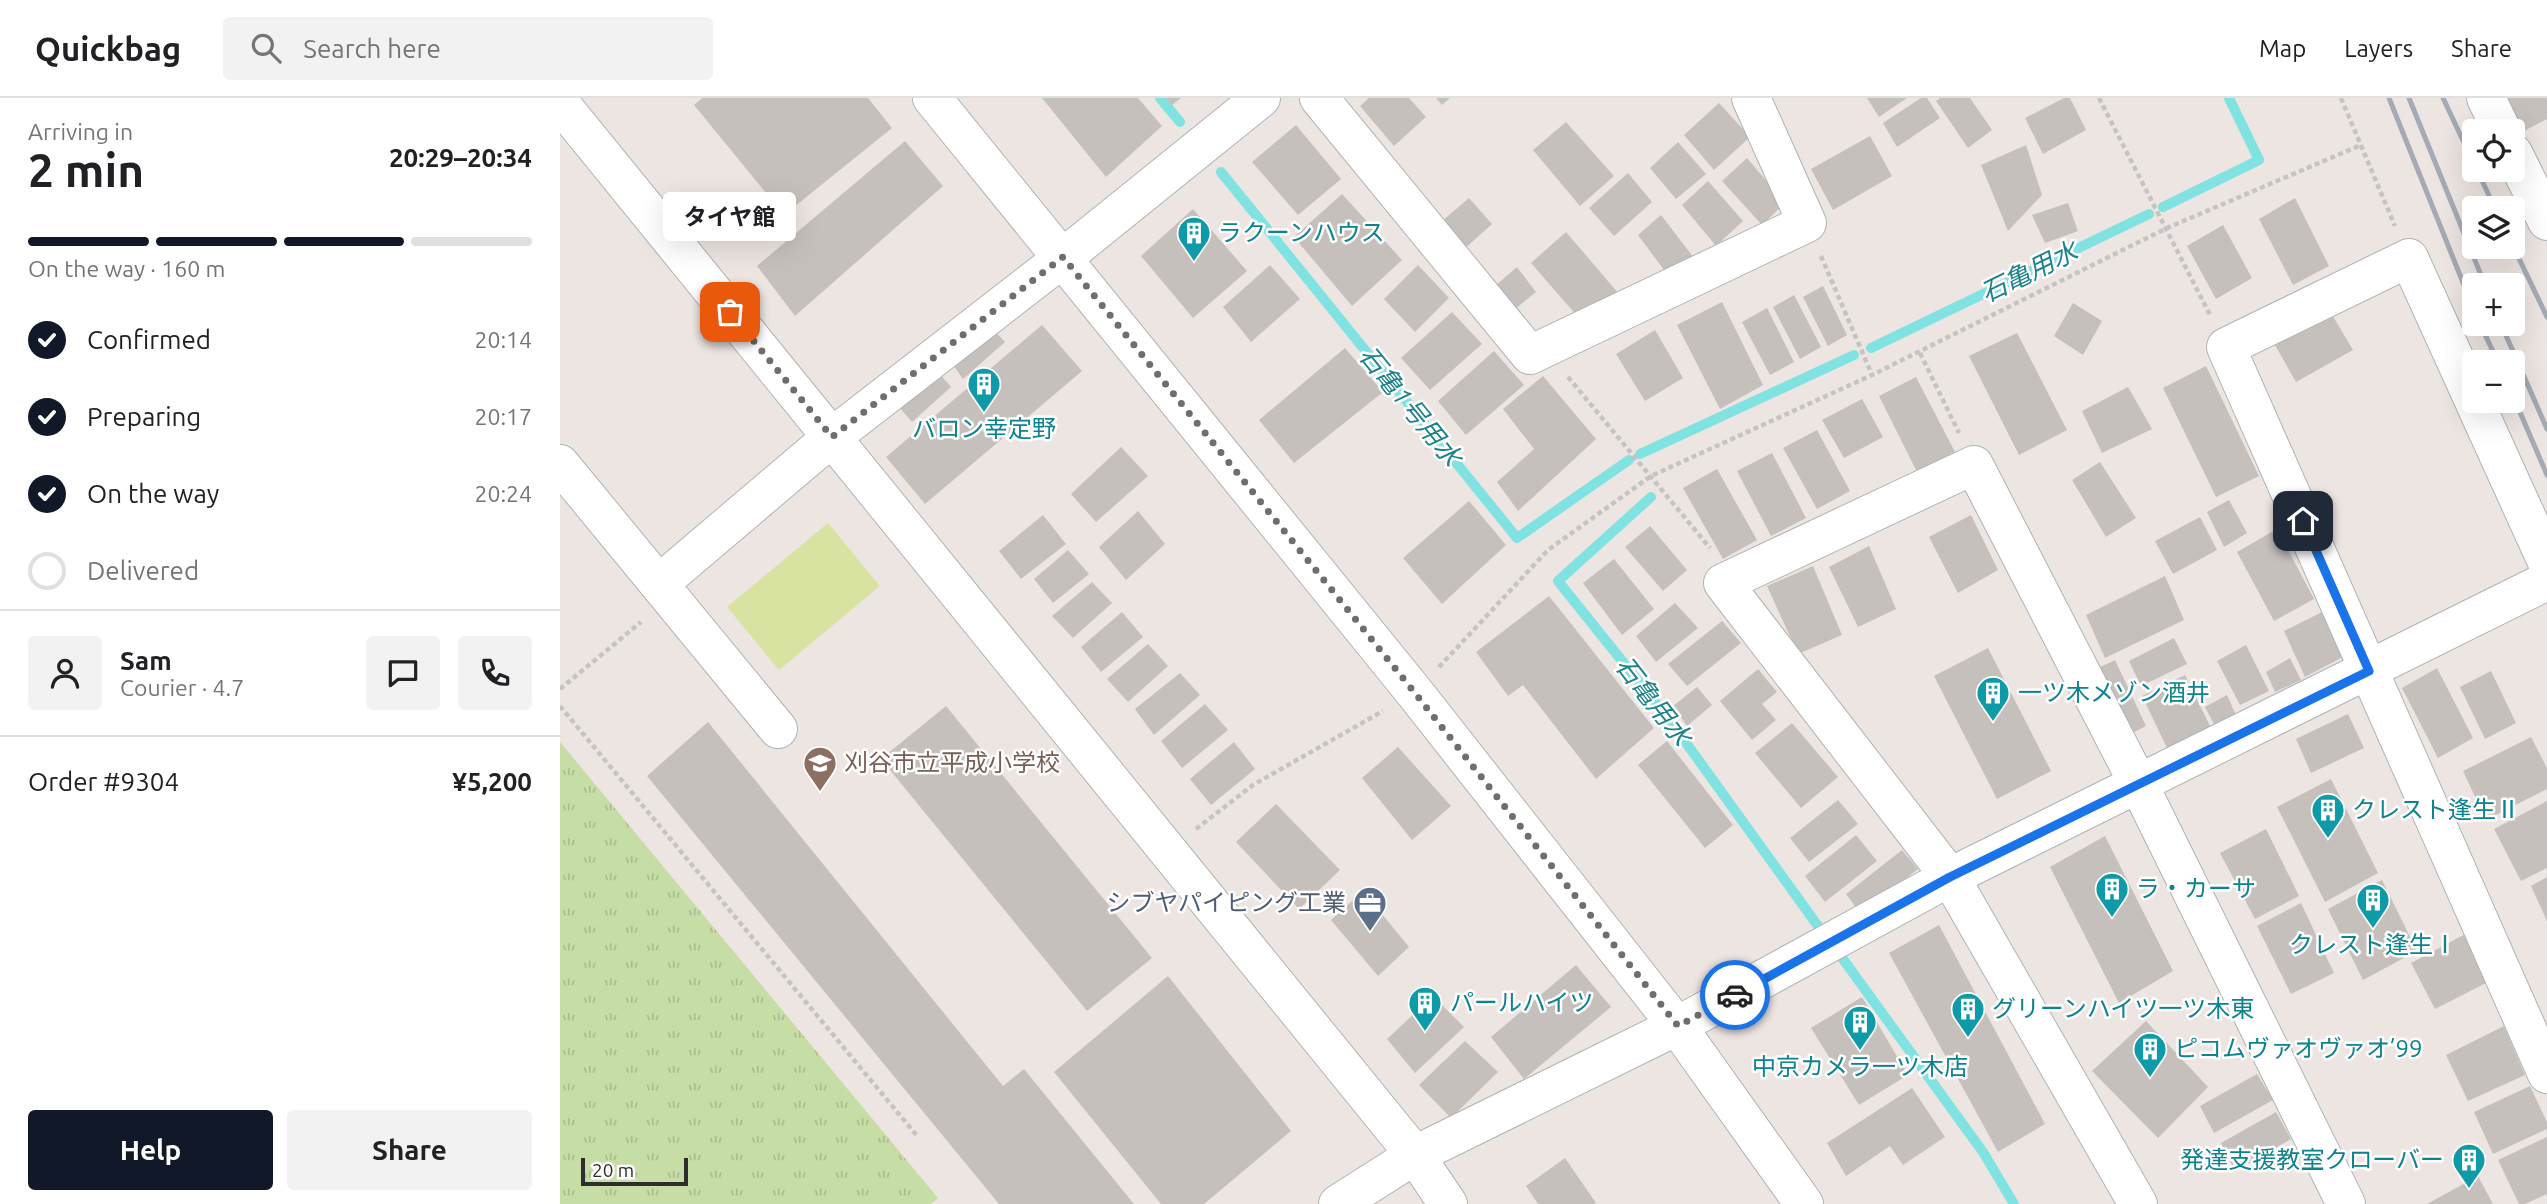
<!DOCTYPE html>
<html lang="en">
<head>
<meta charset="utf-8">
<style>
	:root { --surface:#fff; --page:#f2f2f2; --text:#202124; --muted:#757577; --line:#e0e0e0; --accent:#111827 }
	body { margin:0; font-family:Ubuntu,"Noto Sans JP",sans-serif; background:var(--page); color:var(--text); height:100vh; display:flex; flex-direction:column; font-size:26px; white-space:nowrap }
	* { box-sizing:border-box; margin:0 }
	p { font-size:23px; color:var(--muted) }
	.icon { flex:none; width:38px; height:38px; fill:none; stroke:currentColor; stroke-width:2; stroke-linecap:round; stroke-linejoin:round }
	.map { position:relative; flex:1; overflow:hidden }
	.sheet { display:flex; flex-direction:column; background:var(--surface); width:560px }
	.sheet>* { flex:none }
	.buttons { position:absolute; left:1902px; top:21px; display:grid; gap:14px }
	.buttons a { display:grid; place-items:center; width:63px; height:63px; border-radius:7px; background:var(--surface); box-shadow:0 7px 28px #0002; font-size:35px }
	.scale { position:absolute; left:21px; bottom:18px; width:107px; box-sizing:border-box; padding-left:7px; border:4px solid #2d2d2d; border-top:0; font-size:19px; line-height:24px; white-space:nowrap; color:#2d2d2d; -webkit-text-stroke:5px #fff; paint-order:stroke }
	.pin { position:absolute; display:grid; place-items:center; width:60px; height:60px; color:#fff; margin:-30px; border-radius:14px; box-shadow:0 4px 10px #0006 }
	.courier { position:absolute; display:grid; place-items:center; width:70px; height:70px; margin:-35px; border:5px solid #1a73e8; border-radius:50%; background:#fff; color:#222; box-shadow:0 2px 9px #0007 }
	.bubble { position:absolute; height:49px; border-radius:7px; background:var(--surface); box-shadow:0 7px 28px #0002; font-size:23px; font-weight:700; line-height:49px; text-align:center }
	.summary em { font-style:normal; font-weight:700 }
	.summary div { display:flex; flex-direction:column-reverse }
	.summary { display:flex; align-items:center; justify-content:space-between; height:119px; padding:0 28px }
	h1 { font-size:46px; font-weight:700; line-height:52px }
	.bar { display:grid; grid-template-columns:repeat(4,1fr); gap:10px 7px; align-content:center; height:84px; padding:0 28px }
	.bar i { height:9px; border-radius:5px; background:var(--line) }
	.bar .current { background:var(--accent) }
	.bar p { grid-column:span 4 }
	.line { display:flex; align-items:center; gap:18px; padding:0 28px; border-top:2px solid var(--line) }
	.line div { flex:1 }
	.round { display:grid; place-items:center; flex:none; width:74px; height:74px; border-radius:7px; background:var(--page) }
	ol { padding:0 28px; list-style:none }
	li { display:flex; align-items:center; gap:21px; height:77px }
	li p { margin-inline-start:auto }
	li .icon { padding:7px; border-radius:50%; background:var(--accent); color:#fff; stroke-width:4 }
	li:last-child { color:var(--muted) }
	li i { width:38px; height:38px; border:4px solid var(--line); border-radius:50% }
	.button { display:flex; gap:14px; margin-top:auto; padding:14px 28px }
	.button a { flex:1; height:80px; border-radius:7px; background:var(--accent); color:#fff; font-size:28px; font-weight:700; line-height:80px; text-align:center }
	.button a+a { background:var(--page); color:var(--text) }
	header { display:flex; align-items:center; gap:42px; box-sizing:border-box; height:98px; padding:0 35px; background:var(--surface); border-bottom:2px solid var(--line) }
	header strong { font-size:33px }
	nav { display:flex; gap:38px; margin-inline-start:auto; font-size:24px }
	.search { width:490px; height:63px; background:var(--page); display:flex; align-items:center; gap:18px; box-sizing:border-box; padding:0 24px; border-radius:7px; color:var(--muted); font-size:26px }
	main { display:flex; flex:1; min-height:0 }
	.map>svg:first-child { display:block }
</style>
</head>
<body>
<header>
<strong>Quickbag</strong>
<div class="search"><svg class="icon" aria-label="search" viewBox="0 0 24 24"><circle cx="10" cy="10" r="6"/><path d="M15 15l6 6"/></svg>Search here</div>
<nav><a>Map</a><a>Layers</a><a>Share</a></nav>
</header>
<main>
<section class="sheet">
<div class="summary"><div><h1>2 min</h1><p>Arriving in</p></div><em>20:29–20:34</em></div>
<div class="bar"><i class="current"></i><i class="current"></i><i class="current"></i><i></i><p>On the way · 160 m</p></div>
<ol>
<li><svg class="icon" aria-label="check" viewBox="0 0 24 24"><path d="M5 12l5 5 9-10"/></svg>Confirmed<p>20:14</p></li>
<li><svg class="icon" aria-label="check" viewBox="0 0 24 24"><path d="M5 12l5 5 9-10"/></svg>Preparing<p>20:17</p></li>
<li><svg class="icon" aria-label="check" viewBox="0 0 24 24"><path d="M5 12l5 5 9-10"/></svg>On the way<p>20:24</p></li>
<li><i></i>Delivered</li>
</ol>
<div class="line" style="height:126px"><a class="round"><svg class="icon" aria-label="person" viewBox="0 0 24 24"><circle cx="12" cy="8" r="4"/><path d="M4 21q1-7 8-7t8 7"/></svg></a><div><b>Sam</b><p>Courier · 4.7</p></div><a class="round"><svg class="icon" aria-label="chat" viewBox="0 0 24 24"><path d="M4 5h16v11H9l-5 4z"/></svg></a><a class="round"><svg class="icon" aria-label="phone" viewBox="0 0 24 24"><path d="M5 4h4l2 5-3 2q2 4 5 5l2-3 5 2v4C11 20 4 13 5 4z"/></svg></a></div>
<div class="line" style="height:91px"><div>Order #9304</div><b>¥5,200</b></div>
<div class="button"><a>Help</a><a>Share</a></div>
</section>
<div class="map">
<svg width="1987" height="1106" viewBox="0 0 1987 1106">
	<defs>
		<pattern id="park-tufts" width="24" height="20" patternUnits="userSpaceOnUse" patternTransform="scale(1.75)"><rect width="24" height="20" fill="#c6dda5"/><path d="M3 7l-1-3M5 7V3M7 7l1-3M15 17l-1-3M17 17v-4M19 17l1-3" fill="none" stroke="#aabe8e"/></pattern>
	</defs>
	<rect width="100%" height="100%" fill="#ede5e2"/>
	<!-- park -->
	<polygon fill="url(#park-tufts)" points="0,644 378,1100 371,1106 0,1106"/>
	<!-- pitch -->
	<polygon fill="#d8e3a2" points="268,425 320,488 219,572 167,509"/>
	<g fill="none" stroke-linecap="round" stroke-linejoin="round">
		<!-- stream -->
		<g stroke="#81e2e2" stroke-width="10">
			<polyline points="600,0 620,24"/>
			<polyline points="661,74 957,440 1069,362"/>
			<polyline points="1603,109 1699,62 1669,0"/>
			<polyline points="1311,250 1589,116"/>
			<polyline points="1080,356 1294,257"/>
			<polyline points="1091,399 998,483 1111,624 1258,828"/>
			<polyline points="1280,857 1423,1054 1454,1106"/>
		</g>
	</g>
	<!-- building -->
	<g fill="#c6c0bd">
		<polygon points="142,0 308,0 332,30 224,117 134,7"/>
		<polygon points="482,0 578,0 602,28 546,79"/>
		<polygon points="606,0 621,0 612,7"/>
		<polygon points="809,0 849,0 866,19 834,48 800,8"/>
		<polygon points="876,0 890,0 882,7"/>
		<polygon points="1307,0 1347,0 1319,19"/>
		<polygon points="1361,0 1367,0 1380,20 1337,49 1323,25"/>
		<polygon points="1380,0 1410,0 1432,32 1408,50 1376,3"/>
		<polygon points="1504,0 1510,0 1526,32 1483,56 1465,20"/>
		<polygon points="1942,0 1987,0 1987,21 1960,35"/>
		<polygon points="1159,5 1190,39 1154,72 1124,37"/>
		<polygon points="1006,24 1054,78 1020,108 973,52"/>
		<polygon points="736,27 781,81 738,117 692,64"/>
		<polygon points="1310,38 1332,78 1273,112 1251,71"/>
		<polygon points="345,43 383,88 235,218 197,168"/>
		<polygon points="1118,44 1146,76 1116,101 1090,70"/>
		<polygon points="1466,47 1482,97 1448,133 1421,67"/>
		<polygon points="1187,60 1225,105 1202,127 1162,83"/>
		<polygon points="1068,75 1092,104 1054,138 1029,110"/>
		<polygon points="1148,83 1183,123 1156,148 1122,107"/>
		<polygon points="782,96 842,162 792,208 734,139"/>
		<polygon points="909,100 932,126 903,152 881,124"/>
		<polygon points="1735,100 1769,168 1733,187 1699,121"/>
		<polygon points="1508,105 1518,133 1485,145 1472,117"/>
		<polygon points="633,111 687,173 633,220 581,158"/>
		<polygon points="1101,117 1134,160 1110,180 1078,137"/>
		<polygon points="1663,127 1692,180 1656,201 1627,148"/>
		<polygon points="1006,134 1059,196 1025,227 971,165"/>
		<polygon points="710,167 740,201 691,244 663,209"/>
		<polygon points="858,167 889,200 855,234 824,201"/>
		<polygon points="957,169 976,194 954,212 935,188"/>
		<polygon points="1263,188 1287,237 1268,248 1243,199"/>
		<polygon points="1234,197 1261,249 1240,261 1213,209"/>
		<polygon points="1162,204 1203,287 1160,311 1117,227"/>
		<polygon points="1513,205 1542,223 1523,257 1494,238"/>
		<polygon points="1207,210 1234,264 1210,277 1182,224"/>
		<polygon points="892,214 922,246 870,292 841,260"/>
		<polygon points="1771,215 1793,252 1736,284 1715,247"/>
		<polygon points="482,227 522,273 365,406 326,359"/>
		<polygon points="433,231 445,244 403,281 393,267"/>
		<polygon points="1095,232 1123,280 1085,303 1056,256"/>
		<polygon points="1457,235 1507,332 1459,357 1409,258"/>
		<polygon points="785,250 823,294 734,365 699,322"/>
		<polygon points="934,253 964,287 906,337 878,303"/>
		<polygon points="1646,268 1699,378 1656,399 1603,290"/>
		<polygon points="379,275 391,289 352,324 340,310"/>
		<polygon points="983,278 1036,341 958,413 937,384 974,351 943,311"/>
		<polygon points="1356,279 1395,354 1357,374 1319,298"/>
		<polygon points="1568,289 1592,331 1542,355 1522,313"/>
		<polygon points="1302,301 1323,339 1284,360 1262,322"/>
		<polygon points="1257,332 1290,393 1257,411 1223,350"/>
		<polygon points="561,349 588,378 536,424 511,396"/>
		<polygon points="1212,355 1246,420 1211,438 1177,373"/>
		<polygon points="1540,364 1576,420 1546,439 1512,382"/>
		<polygon points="1157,371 1197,442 1163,461 1123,390"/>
		<polygon points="1669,402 1687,435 1664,449 1647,414"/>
		<polygon points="909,403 946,447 882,506 843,460"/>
		<polygon points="578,413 605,446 566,482 539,449"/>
		<polygon points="483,417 506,446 461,481 439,453"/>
		<polygon points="1411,417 1438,472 1398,495 1369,439"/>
		<polygon points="1640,419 1657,452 1613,476 1595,443"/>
		<polygon points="1090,428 1127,472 1103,493 1065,449"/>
		<polygon points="1717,431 1754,501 1714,523 1677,454"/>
		<polygon points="1309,448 1336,511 1298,529 1269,469"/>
		<polygon points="508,452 529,476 493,505 474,481"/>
		<polygon points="1054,461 1094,511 1062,537 1023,485"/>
		<polygon points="1253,468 1282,537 1238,556 1207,488"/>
		<polygon points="1605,478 1624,522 1545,560 1526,517"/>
		<polygon points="532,484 552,505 513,540 492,518"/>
		<polygon points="989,498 1094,630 1036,681 963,587 948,598 916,554"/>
		<polygon points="1115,505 1138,530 1096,564 1076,538"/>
		<polygon points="562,514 583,539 541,574 521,549"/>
		<polygon points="1762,514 1783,559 1745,579 1724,533"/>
		<polygon points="1162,523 1181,545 1127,588 1108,566"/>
		<polygon points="1614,540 1627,566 1581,588 1569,563"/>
		<polygon points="588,546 608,568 568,604 547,581"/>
		<polygon points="1686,547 1709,593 1680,607 1657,563"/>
		<polygon points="1428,550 1491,673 1437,701 1374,578"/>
		<polygon points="1730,560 1741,582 1715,594 1706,574"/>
		<polygon points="1555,562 1586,628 1565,639 1534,572"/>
		<polygon points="1877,570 1913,640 1878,660 1842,590"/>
		<polygon points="1198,571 1217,594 1202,606 1216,622 1192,642 1160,603"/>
		<polygon points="1931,573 1956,625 1925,641 1900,589"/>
		<polygon points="620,575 640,597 594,637 575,611"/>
		<polygon points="1625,577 1652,632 1609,654 1582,598"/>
		<polygon points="1137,589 1152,607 1127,628 1113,608"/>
		<polygon points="1667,597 1679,624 1658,634 1645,609"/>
		<polygon points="645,606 668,632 622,670 601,643"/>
		<polygon points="386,608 592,860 527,913 321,661"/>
		<polygon points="1788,616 1804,650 1751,675 1736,641"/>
		<polygon points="148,624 443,988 464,971 574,1106 439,1106 87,678"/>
		<polygon points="1232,625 1278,679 1241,710 1195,655"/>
		<polygon points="1971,639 1987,670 1987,691 1926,722 1903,673"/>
		<polygon points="1107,643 1173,727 1145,750 1078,667"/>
		<polygon points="674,644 695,671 651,707 630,681"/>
		<polygon points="838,649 891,708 852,742 802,680"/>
		<polygon points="1771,681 1818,775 1765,804 1717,709"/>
		<polygon points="1278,702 1298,726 1249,764 1230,740"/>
		<polygon points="1987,703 1987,770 1961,783 1934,731"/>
		<polygon points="716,706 780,772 739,811 676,744"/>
		<polygon points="1706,731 1739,798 1695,821 1660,755"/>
		<polygon points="1296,737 1317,763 1265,804 1245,778"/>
		<polygon points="1545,738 1613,873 1559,905 1490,769"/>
		<polygon points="1342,752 1358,771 1301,816 1286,796"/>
		<polygon points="1987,779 1987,823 1971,788"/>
		<polygon points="1822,782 1857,853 1803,882 1768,811"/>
		<polygon points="803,793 849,849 818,878 771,822"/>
		<polygon points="1741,805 1774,875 1731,896 1697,828"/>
		<polygon points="1379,827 1485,1026 1438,1054 1329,855"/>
		<polygon points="1909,834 1932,882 1875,911 1851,865"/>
		<polygon points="1016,867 1051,909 964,981 931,939"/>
		<polygon points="608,878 731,1033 644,1106 601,1106 494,974"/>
		<polygon points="873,898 904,929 855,975 827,941"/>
		<polygon points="1302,899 1348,977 1299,1007 1251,930"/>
		<polygon points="1586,923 1648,989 1598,1040 1532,973"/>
		<polygon points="1944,928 1965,977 1908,1003 1886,957"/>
		<polygon points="905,943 938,974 891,1020 859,987"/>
		<polygon points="1697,976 1713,1002 1654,1035 1640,1008"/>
		<polygon points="1970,988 1987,1024 1987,1031 1933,1056 1914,1014"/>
		<polygon points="1352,990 1385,1039 1343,1067 1330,1048 1286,1078 1267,1045"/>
		<polygon points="1716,1014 1731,1041 1675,1073 1661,1045"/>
		<polygon points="1987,1039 1987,1096 1965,1106 1959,1106 1938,1062"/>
		<polygon points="1005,1060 1036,1105 1034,1106 978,1106 966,1088"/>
		<polygon points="1918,1078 1933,1106 1867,1106"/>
	</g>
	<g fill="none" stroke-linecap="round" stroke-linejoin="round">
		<defs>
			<g id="minor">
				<polyline points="372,0 855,595 1117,928 1244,1106"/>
				<polyline points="759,0 970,257 1247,125 1191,0"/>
				<polyline points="1926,0 1942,33"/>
				<polyline points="0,5 855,1057 888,1106"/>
				<polyline points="1953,55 1987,123"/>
				<polyline points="0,366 218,631"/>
				<polyline points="1987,464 1849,160 1666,249 1987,976"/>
				<polyline points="100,485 272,339 504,159 701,0"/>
				<polyline points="778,1106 855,1057 1117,928 1390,779 1987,483"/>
				<polyline points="1578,1106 1390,779 1163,485 1414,367 1579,687 1786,1106"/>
			</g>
		</defs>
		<!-- minor casing -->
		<use href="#minor" stroke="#aeb3b8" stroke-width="40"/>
		<!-- path -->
		<g stroke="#c4c4c4" stroke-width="4.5" stroke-dasharray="5 3.5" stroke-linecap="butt">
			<polyline points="1539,0 1650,217"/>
			<polyline points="1781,0 1835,128"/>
			<polyline points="1261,158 1312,277"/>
			<polyline points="1360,255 1399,335"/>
			<polyline points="1008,279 1150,450"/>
			<polyline points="879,569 988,452 1091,378 1312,277 1607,130 1801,47"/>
			<polyline points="0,591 81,524"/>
			<polyline points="0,608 358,1039"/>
			<polyline points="636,731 693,687 823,613"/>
		</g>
		<!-- minor -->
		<use href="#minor" stroke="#fff" stroke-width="38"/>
		<!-- rail -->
		<g stroke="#a4abb5" stroke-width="5">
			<polyline points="1829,0 1914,212"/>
			<polyline points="1849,0 1925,187"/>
			<polyline points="1883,0 1914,66"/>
			<polyline points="1917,72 1935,110"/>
			<polyline points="1953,148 1987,219"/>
			<polyline points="1920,226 1938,264"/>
			<polyline points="1941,226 1987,331"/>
			<polyline points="1953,298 1987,377"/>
		</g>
	</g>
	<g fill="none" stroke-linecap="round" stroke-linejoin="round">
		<!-- done -->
		<polyline stroke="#706d6c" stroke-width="7" stroke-dasharray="0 12.6" points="170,214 272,339 503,159 855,595 1118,928 1175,897"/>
		<!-- route -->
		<polyline stroke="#1a73e8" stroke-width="9" points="1175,897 1390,779 1809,573 1743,423"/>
	</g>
	<!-- icons -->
	<defs>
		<symbol id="building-pin" viewBox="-11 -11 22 30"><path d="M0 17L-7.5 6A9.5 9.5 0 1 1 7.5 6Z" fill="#0f9aa8" stroke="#fff"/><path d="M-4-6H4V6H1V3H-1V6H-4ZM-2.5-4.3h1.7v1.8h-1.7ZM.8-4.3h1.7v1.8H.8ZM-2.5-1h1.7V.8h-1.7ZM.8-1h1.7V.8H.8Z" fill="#fff"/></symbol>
		<symbol id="school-pin" viewBox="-11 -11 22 30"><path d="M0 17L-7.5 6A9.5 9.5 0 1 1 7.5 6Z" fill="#8d6e63" stroke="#fff"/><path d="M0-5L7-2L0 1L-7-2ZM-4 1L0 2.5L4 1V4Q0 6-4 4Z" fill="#fff"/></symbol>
		<symbol id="office-pin" viewBox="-11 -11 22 30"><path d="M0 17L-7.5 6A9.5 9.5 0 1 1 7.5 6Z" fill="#5c6f8a" stroke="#fff"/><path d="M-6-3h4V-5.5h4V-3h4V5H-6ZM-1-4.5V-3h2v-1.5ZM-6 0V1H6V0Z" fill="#fff"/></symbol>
	</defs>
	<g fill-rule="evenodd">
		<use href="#building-pin" x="615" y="116" width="38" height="52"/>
		<use href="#building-pin" x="405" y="267" width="38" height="52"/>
		<use href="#building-pin" x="1414" y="576" width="38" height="52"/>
		<use href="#school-pin" x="241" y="646" width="38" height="52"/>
		<use href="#building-pin" x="1749" y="693" width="38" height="52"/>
		<use href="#building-pin" x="1533" y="772" width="38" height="52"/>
		<use href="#building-pin" x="1794" y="783" width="38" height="52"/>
		<use href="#office-pin" x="791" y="786" width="38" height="52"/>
		<use href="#building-pin" x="846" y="886" width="38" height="52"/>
		<use href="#building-pin" x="1389" y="892" width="38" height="52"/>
		<use href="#building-pin" x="1281" y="905" width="38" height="52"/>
		<use href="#building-pin" x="1571" y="932" width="38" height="52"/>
		<use href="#building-pin" x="1890" y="1043" width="38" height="52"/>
	</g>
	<g text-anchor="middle" stroke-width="5" stroke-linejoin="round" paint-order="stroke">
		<!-- culture labels -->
		<g font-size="24" fill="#0d838f" stroke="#fff" text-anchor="start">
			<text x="658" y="143">ラクーンハウス</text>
			<text x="424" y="339" text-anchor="middle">バロン幸定野</text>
			<text x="1458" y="603">一ツ木メゾン酒井</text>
			<text x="1792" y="720">クレスト逢生Ⅱ</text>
			<text x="1576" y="799">ラ・カーサ</text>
			<text x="1813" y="855" text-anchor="middle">クレスト逢生Ⅰ</text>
			<text x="890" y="913">パールハイツ</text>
			<text x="1432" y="919">グリーンハイツ一ツ木東</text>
			<text x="1614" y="959">ピコムヴァオヴァオ’99</text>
			<text x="1300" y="977" text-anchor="middle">中京カメラ一ツ木店</text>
			<text x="1884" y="1070" text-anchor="end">発達支援教室クローバー</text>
		</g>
		<!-- education labels -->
		<g font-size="24" fill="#785e54" stroke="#fff" text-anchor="start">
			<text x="284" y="673">刈谷市立平成小学校</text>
		</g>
		<!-- service labels -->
		<g font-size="24" fill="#4e5e75" stroke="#fff" text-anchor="end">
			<text x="786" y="813">シブヤパイピング工業</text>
		</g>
		<!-- water labels -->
		<g font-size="26" font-style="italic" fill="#1c828b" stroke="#fff">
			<text transform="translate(1469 174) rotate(-26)" y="9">石亀用水</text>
			<text transform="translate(850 308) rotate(51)" y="9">石亀1号用水</text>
			<text transform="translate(1093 603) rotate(52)" y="9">石亀用水</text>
		</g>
	</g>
</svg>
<div class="buttons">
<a><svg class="icon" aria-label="locate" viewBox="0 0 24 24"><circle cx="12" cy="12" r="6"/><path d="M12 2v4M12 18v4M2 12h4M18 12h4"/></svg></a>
<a><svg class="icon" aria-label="layers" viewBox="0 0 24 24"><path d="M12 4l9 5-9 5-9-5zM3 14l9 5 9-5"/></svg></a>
<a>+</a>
<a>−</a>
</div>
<div class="scale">20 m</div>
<div class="pin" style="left:170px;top:214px;background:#ea580c"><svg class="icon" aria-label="bag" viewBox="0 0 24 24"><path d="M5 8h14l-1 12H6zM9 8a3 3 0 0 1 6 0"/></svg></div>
<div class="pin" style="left:1743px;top:423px;background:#1f2937"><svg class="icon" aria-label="home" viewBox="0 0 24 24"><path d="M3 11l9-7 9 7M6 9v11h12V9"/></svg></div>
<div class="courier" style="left:1175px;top:897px"><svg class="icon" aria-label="car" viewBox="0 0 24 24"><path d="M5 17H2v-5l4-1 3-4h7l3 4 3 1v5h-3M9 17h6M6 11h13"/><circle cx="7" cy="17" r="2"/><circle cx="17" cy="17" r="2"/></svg></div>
<div class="bubble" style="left:103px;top:94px;width:133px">タイヤ館</div>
</div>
</main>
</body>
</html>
